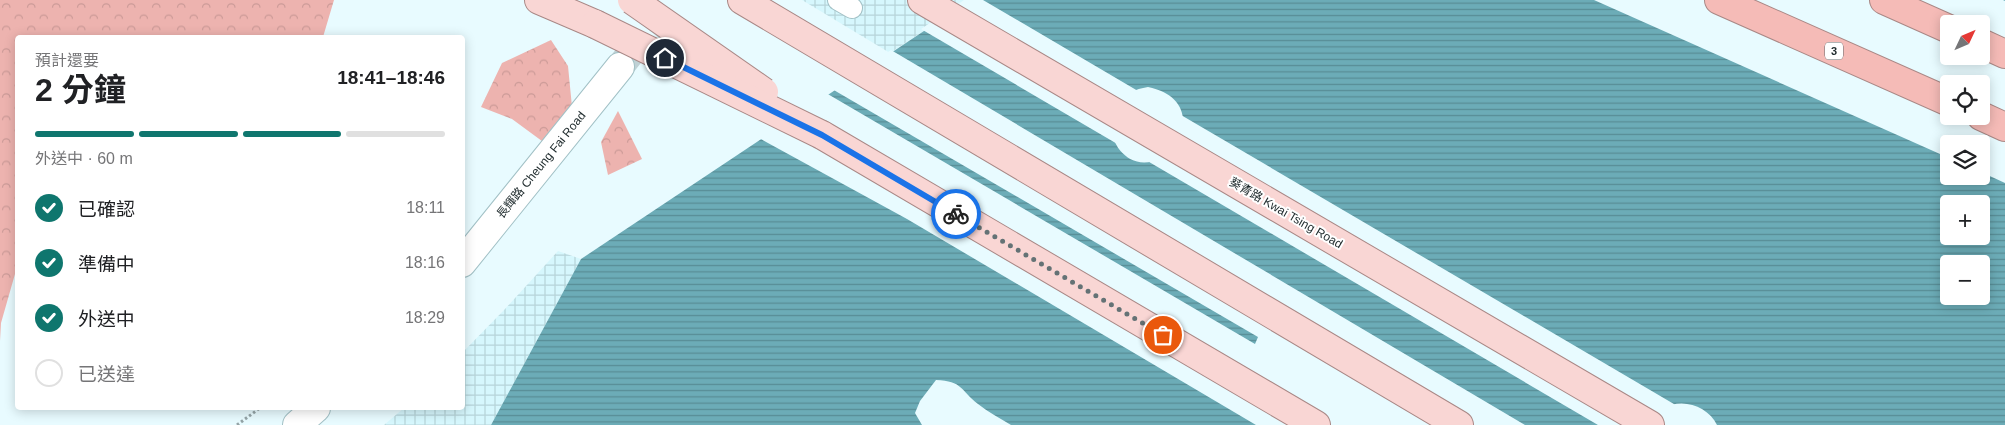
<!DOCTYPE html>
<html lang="zh-TW">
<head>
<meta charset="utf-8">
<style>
	:root { --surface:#fff; --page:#f2f2f2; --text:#202124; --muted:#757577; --line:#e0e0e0; --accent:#0f766e }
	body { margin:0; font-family:Helvetica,"Noto Sans TC",sans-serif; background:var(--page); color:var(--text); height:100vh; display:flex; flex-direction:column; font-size:19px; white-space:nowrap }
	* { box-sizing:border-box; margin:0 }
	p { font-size:16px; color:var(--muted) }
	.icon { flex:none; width:28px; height:28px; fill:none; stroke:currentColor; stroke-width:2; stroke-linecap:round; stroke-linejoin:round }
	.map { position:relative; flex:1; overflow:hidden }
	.panel { position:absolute; left:15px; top:35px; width:450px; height:375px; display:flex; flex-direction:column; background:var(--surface); border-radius:5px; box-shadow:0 2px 12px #0003 }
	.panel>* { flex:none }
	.needle { width:32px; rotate:46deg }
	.fabs { position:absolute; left:1940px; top:15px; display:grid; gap:10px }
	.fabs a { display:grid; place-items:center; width:50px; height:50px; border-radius:5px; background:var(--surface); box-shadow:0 2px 12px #0003; font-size:25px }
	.pin { position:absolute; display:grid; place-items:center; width:42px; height:42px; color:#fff; margin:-21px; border:2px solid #fff; border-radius:50%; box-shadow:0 1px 5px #0007 }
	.courier { position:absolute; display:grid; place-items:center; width:50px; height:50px; margin:-25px; border:4px solid #1a73e8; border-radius:50%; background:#fff; color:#222; box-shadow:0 1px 6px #0007 }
	.head em { font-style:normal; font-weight:700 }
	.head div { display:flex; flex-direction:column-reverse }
	.head { display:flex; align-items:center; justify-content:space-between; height:85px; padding:0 20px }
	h1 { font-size:32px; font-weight:700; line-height:38px }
	.bar { display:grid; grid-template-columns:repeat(4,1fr); gap:8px 5px; align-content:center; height:60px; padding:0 20px }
	.bar i { height:6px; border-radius:4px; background:var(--line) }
	.bar .active { background:var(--accent) }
	.bar p { grid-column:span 4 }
	ol { padding:0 20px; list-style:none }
	li { display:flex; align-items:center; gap:15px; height:55px }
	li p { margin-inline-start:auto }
	li .icon { padding:5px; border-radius:50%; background:var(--accent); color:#fff; stroke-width:4 }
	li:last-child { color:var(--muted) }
	li i { width:28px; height:28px; border:2px solid var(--line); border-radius:50% }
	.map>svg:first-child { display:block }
</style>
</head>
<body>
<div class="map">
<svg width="2005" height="425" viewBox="0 0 2005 425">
	<defs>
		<pattern id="industrial-grid" width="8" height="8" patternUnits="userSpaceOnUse" patternTransform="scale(1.25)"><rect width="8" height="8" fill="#d6f7fd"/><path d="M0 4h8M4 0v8" fill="none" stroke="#b7d4d9"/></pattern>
		<pattern id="forest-crowns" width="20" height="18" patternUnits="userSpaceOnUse" patternTransform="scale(1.25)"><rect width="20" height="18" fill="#edb3af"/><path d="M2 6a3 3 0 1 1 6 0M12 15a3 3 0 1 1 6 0" fill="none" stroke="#cb9a97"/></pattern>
		<pattern id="water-rules" width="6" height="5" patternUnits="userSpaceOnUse" patternTransform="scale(1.25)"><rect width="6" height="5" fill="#6cacb7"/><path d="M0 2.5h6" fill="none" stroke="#588c95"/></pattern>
	</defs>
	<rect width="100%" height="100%" fill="#e8fbff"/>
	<!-- industrial -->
	<g fill="url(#industrial-grid)">
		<polygon points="802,0 967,0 966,3 890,53"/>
		<polygon points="558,251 581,259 491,425 384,425 404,408 462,408 463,352 505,309"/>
	</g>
	<!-- forest -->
	<g fill="url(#forest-crowns)">
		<polygon points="0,0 334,0 323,37 18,38 17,267 1,323 0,341"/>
		<polygon points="551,40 568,66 573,117 546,144 512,119 481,107 502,63"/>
		<polygon points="618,111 642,159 608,175 601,142"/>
	</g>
	<!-- water -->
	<path fill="url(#water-rules)" fill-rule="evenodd" d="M967 0H2005V425H1717C1708 406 1681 397 1663 409 1658 413 1654 420 1650 425H1011C1000 418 988 412 978 404 960 390 963 381 936 380L920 401 915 413 922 425H491L581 259 966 3ZM1949 24H1981V56H1949ZM1949 84H1981V116H1949ZM1148 87C1181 94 1191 116 1177 146 1175 151 1167 154 1162 157 1116 185 1081 97 1148 87ZM1949 144H1981V176H1949ZM1949 204H1981V236H1949ZM1949 264H1981V296H1949Z"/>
	<!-- pier -->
	<g fill="#e8fbff" fill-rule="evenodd">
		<polygon points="964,0 983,0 1138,91 1127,96 1119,103 1112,126 1114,138 1119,145 921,29"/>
		<path d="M1594 0H2003L2005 1V183L1981 172V144H1949V158ZM1949 24H1981V56H1949ZM1949 84H1981V116H1949Z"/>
		<polygon points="891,50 1525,425 1256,425 907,219 759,138 826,93 1255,344 1258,337 832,89"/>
		<polygon points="1181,115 1679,407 1663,412 1653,425 1598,425 1144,159 1154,159 1165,155 1180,136 1182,126"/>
	</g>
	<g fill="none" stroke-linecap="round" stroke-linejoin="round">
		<!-- street-tunnel -->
		<polyline stroke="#bfd1d5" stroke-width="28" stroke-dasharray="28 14" stroke-linecap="butt" points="623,63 673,0"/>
		<defs>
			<polyline id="lane" points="838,0 852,8"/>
			<g id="street">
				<polyline points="462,263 620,67"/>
				<polyline points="297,425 316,408"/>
			</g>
			<g id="primary">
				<polyline points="539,0 595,24"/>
				<polyline points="742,0 1459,425"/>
				<polyline points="922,0 1650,425"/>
				<polyline points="822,135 1316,425"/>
			</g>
			<g id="highway">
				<polyline points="1719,0 1949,102"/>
				<polyline points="1884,0 1949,29"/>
				<polyline points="1981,43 2005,54"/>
				<polyline points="1981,116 2005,127"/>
			</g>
		</defs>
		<!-- lane casing -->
		<use href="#lane" stroke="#a2c1c6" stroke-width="22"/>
		<!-- street casing -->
		<use href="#street" stroke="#a2c1c6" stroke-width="30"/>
		<!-- primary casing -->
		<use href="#primary" stroke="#a98886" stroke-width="30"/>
		<!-- highway casing -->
		<use href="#highway" stroke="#a98886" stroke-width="30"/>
		<!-- path -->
		<polyline stroke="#94a4a7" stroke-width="3" stroke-dasharray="2.5 2.5" stroke-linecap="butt" points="237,425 260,408"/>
		<!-- lane -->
		<use href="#lane" stroke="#fff" stroke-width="20"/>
		<!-- street -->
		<use href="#street" stroke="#fff" stroke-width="28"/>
		<!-- primary -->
		<use href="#primary" stroke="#f9d6d4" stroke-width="28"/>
		<!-- highway -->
		<use href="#highway" stroke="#f5bbb7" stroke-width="28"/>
		<defs>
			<g id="primary-bridge">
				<polyline points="632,0 764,92"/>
				<polyline points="595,24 822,135"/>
			</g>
		</defs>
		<!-- primary-bridge casing -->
		<use href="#primary-bridge" stroke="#a98886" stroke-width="30" stroke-linecap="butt"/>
		<!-- primary-bridge -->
		<use href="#primary-bridge" stroke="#f9d6d4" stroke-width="28"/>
	</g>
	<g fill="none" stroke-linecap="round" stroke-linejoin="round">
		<!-- done -->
		<polyline stroke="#647275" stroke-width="5" stroke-dasharray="0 9" points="956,214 1163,335"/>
		<!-- route -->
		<polyline stroke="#1a73e8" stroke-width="6" points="665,58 822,135 956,214"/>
	</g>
	<g text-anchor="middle" stroke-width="4" stroke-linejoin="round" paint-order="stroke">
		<!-- shield labels -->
		<rect fill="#fff" stroke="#61696b" stroke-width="1" x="1825" y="42.5" width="18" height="17" rx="4"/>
		<g font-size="11" font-weight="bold" fill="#1d292b">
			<text x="1834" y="55">3</text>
		</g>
		<!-- street labels -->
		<g font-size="12" fill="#1d292b" stroke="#fff">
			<text transform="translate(541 165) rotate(-51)" y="4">長輝路 Cheung Fai Road</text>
			<text transform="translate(1286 213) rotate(30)" y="4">葵青路 Kwai Tsing Road</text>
		</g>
	</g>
</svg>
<div class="fabs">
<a><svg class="needle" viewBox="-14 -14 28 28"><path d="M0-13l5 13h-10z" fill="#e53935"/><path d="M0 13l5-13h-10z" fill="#757577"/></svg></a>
<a><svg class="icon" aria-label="locate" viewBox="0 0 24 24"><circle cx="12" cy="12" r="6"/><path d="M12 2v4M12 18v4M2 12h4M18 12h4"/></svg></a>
<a><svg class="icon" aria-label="layers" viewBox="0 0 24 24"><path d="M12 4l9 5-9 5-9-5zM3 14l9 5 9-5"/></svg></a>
<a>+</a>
<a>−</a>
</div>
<div class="pin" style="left:1163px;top:335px;background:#ea580c"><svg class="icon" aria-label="bag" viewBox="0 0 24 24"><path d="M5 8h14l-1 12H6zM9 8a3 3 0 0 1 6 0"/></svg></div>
<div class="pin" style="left:665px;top:58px;background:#1f2937"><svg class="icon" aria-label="home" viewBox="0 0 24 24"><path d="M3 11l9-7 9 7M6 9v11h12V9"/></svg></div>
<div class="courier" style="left:956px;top:214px"><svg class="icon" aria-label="bike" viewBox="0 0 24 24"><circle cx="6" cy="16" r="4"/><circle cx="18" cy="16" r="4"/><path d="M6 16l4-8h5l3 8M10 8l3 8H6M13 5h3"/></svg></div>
<section class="panel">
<div class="head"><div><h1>2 分鐘</h1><p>預計還要</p></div><em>18:41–18:46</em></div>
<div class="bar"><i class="active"></i><i class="active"></i><i class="active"></i><i></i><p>外送中 · 60 m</p></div>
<ol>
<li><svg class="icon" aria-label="check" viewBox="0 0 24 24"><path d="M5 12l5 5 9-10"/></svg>已確認<p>18:11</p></li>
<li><svg class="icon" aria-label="check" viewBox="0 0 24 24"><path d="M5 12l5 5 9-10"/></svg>準備中<p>18:16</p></li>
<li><svg class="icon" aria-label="check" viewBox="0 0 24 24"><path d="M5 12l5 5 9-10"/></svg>外送中<p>18:29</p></li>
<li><i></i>已送達</li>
</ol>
</section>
</div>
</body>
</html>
